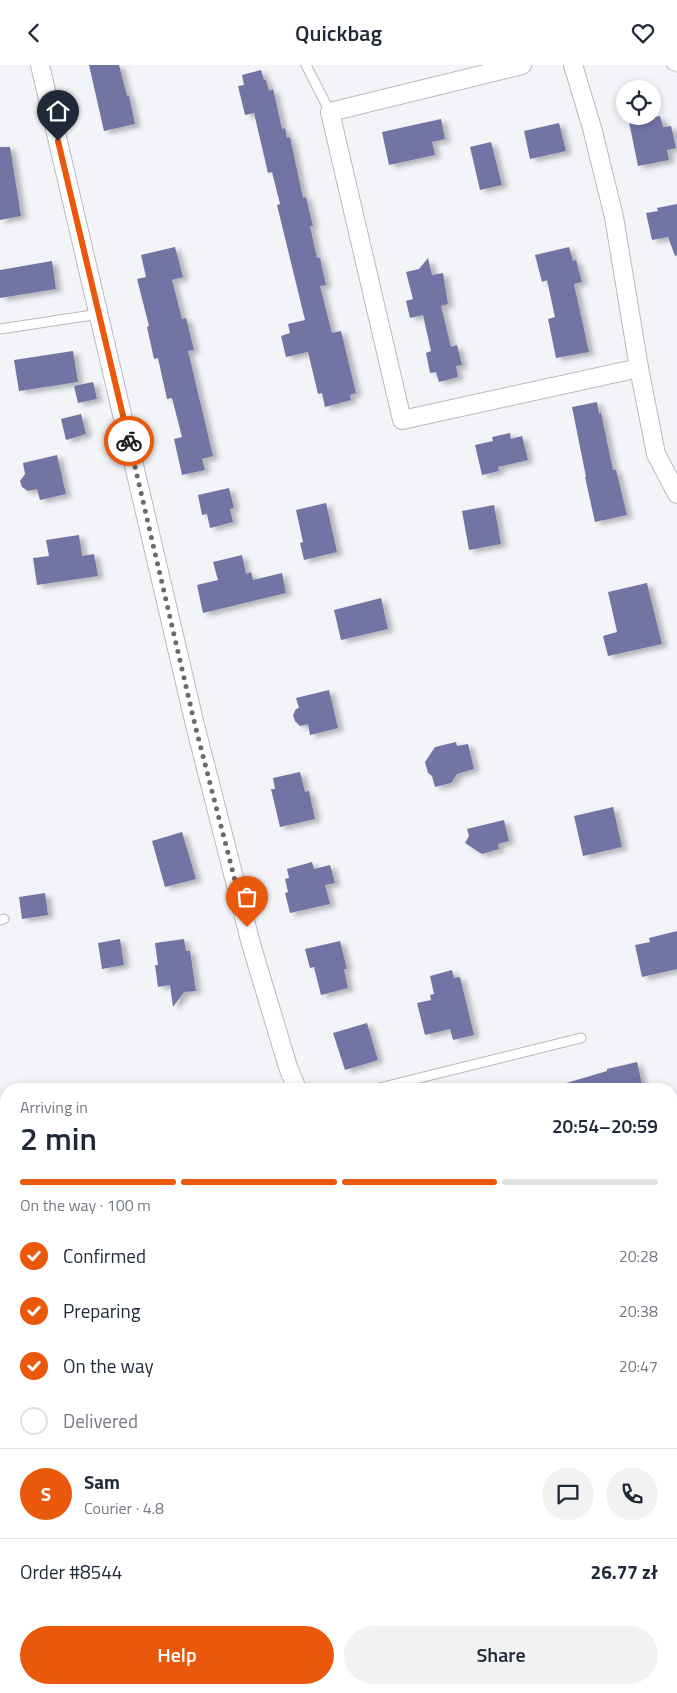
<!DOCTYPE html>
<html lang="en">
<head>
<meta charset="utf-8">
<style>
	:root { --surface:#fff; --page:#f2f2f3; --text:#1f2937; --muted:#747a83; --line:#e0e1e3; --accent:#ea580c }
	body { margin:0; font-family:"Titillium Web",sans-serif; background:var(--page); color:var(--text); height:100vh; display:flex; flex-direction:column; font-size:19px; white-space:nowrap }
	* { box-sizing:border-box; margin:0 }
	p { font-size:16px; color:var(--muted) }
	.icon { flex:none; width:28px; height:28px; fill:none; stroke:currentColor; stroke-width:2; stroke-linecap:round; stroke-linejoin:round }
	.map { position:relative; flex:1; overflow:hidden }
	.details { position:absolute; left:0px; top:1018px; width:678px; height:611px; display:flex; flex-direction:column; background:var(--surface); border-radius:20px 20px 0 0; box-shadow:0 2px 8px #0003 }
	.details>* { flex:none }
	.controls { position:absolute; left:616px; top:15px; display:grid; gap:10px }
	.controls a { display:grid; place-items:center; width:45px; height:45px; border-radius:50%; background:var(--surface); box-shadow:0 2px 8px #0003; font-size:25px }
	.pin { position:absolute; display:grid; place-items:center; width:42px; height:42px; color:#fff; margin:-51px -21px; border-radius:50% 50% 50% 0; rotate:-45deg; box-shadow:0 0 5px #0007 }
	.pin .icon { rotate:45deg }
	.courier { position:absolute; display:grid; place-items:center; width:50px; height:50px; margin:-25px; border:4px solid #ea580c; border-radius:50%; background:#fff; color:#222; box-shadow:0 1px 6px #0007 }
	.summary em { font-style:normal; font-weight:600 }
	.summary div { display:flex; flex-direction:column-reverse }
	.summary { display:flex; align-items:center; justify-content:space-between; height:85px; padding:0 20px }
	h1 { font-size:32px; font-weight:600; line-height:38px }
	.bar { display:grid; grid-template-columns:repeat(4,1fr); gap:8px 5px; align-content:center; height:60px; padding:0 20px }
	.bar i { height:6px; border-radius:4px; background:var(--line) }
	.bar .current { background:var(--accent) }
	.bar p { grid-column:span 4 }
	.line { display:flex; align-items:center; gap:12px; padding:0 20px; border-top:1px solid var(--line) }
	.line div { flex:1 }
	.round { display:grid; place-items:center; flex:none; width:52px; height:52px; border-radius:26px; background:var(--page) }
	ol { padding:0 20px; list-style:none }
	li { display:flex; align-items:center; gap:15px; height:55px }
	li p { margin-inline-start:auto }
	li .icon { padding:5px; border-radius:50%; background:var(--accent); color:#fff; stroke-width:4 }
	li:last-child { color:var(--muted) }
	li i { width:28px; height:28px; border:2px solid var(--line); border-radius:50% }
	.button { display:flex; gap:10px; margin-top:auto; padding:10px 20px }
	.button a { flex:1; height:58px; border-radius:30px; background:var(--accent); color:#fff; font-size:20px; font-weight:600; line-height:58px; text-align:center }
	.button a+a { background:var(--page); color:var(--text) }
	header { display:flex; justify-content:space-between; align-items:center; height:65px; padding:0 20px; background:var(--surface); font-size:22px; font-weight:600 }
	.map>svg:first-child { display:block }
</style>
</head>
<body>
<header><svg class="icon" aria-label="back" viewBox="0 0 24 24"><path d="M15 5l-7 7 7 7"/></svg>Quickbag<svg class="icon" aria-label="heart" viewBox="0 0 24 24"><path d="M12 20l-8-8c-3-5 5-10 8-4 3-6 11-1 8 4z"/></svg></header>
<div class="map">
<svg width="677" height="1628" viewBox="0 0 677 1628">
	<defs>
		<filter id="shadow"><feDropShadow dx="5.5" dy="3" stdDeviation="2.5" flood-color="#0004"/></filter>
	</defs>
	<rect width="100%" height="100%" fill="#f3f4f8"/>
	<!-- building -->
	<g fill="#7275a4" filter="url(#shadow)">
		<polygon points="89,0 119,0 127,31 129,31 135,59 104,66"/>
		<polygon points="261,5 264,15 266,15 269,26 273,24 282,64 285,63 287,73 290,72 303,133 306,132 313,161 310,161 317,193 320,193 326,220 320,221 332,268 341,266 356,328 350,330 351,335 325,342 322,328 318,329 308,287 286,292 281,271 290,268 288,259 305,255 277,140 280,139 272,107 268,108 254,48 245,50 238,21 244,20 242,10"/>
		<polygon points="660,51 663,62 671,61 676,83 667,85 669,95 638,101 629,57"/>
		<polygon points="441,54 445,74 432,77 435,90 389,100 382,67"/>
		<polygon points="559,58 566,86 530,94 524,66"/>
		<polygon points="491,77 502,120 480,125 470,82"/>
		<polygon points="0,82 10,82 21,151 0,155"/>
		<polygon points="677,139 677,190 675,191 668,172 652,175 646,148 658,146 657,143"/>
		<polygon points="175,182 183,212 172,215 182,254 186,253 194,285 188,286 213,391 202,394 205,405 182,410 174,374 182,372 172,333 167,334 158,293 154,294 147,262 149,261 137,214 146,212 141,190"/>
		<polygon points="569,182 573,196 576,195 582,217 574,219 589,287 556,293 548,254 555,252 547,215 542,217 535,190"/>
		<polygon points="428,193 432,210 443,208 448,239 441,241 451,282 457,280 462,300 456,301 458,312 439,317 436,307 430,308 426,288 431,286 423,250 410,253 406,236 413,234 406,207 419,204"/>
		<polygon points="52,196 56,224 0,233 0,205"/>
		<polygon points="73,286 78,317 19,326 14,295"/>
		<polygon points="93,317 97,334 78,338 74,321"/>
		<polygon points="597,337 599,349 601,348 613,405 616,405 627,450 595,457 585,412 586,412 572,342"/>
		<polygon points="81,349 86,369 66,375 61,354"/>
		<polygon points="510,368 511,374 522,371 528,395 498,402 499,406 482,410 475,380 493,376 492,372"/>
		<polygon points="57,390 66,429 40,435 37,424 28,426 22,422 20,416 25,409 23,398"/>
		<polygon points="229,423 234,443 230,444 233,457 210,463 207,449 202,450 198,430"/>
		<polygon points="326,438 337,487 304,495 300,478 303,477 296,445"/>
		<polygon points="494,440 501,479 469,485 462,446"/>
		<polygon points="79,470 82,491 94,489 98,511 37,520 33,493 49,491 46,475"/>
		<polygon points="242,490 246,509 251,507 253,515 282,508 286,528 203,548 197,520 218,515 213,497"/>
		<polygon points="647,518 662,579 608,591 603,571 617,567 608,527"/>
		<polygon points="381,533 388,564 341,575 334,545"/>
		<polygon points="329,625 338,663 310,670 308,659 300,661 295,656 293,650 296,644 299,643 296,633"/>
		<polygon points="456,677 457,681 468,679 474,704 457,709 451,718 435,722 432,711 428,708 425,697 435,682"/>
		<polygon points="300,707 305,727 309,726 315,754 280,762 271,724 275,724 273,713"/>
		<polygon points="613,742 622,782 583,791 574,751"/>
		<polygon points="504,755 509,776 498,779 499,784 482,789 465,778 469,771 467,764"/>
		<polygon points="182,767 196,814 165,822 152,776"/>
		<polygon points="312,797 314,804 330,800 335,818 325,820 330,839 290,848 285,828 288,827 285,814 289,813 287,804"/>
		<polygon points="45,828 48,850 22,854 19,832"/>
		<polygon points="677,866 677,904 642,912 635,880 650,877 649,873"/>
		<polygon points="120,874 124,900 102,904 98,878"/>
		<polygon points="184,874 186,886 190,886 196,926 184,927 173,942 170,920 158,922 155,900 158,900 155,878"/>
		<polygon points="340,876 347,904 344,904 348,923 321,930 314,902 310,903 305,884"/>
		<polygon points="452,905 454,913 460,912 474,970 453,975 450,964 425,970 417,938 431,935 430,930 434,929 430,911"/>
		<polygon points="367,958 378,995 345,1005 333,968"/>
		<polygon points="637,997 643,1024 564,1024 563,1019 607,1006 607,1004"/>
	</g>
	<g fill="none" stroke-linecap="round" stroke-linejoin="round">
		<defs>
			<g id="lane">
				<polyline points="306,0 330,47"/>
				<polyline points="672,0 677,2"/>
				<polyline points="0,264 99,249"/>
				<polyline points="0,855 4,854"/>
				<polyline points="375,1024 581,973"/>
				<polyline points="0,1065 6,1064"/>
				<polyline points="566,1622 568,1628"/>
			</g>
			<g id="street">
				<polyline points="40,0 195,660 251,879 288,1002 297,1024"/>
				<polyline points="522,0 330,47 402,355 639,303"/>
				<polyline points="573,0 592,63 614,152 639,303 656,389 677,429"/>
				<polyline points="462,1628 478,1625"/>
			</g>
		</defs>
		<!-- lane casing -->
		<use href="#lane" stroke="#bababf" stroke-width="11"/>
		<!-- street casing -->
		<use href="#street" stroke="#bababf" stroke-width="20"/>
		<!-- lane -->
		<use href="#lane" stroke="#fff" stroke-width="9"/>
		<!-- street -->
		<use href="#street" stroke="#fff" stroke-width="18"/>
	</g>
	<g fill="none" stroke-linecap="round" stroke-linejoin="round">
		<!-- done -->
		<polyline stroke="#6a6b6e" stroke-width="5" stroke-dasharray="0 9" points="129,376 195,660 247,862"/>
		<!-- route -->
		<polyline stroke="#ea580c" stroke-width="6" points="58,76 129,376"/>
	</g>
</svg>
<div class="controls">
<a><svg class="icon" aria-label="locate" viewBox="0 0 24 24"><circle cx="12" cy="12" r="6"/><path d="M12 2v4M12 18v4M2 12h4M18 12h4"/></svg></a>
</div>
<div class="pin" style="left:247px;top:862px;background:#ea580c"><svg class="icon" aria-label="bag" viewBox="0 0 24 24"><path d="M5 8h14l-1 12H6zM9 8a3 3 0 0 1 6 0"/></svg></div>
<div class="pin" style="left:58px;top:76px;background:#1f2937"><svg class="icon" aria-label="home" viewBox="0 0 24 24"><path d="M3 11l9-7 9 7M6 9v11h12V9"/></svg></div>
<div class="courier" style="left:129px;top:376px"><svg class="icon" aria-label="bike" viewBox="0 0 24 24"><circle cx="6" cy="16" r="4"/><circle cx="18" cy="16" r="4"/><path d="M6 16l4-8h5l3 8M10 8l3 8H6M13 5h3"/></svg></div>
<section class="details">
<div class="summary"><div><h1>2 min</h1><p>Arriving in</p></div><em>20:54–20:59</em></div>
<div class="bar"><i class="current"></i><i class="current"></i><i class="current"></i><i></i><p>On the way · 100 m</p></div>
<ol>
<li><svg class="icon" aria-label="check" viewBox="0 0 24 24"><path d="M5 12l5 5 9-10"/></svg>Confirmed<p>20:28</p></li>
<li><svg class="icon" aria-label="check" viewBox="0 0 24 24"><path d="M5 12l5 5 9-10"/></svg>Preparing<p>20:38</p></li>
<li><svg class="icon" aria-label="check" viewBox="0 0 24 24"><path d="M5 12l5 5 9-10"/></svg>On the way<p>20:47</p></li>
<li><i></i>Delivered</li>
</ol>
<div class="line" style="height:90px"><b class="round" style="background:var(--accent);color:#fff">S</b><div><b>Sam</b><p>Courier · 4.8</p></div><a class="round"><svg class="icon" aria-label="chat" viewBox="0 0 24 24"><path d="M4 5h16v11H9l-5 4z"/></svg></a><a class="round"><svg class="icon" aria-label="phone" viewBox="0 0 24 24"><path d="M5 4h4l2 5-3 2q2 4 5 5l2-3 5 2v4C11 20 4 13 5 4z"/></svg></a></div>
<div class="line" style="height:65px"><div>Order #8544</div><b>26.77 zł</b></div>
<div class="button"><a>Help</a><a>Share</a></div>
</section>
</div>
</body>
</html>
